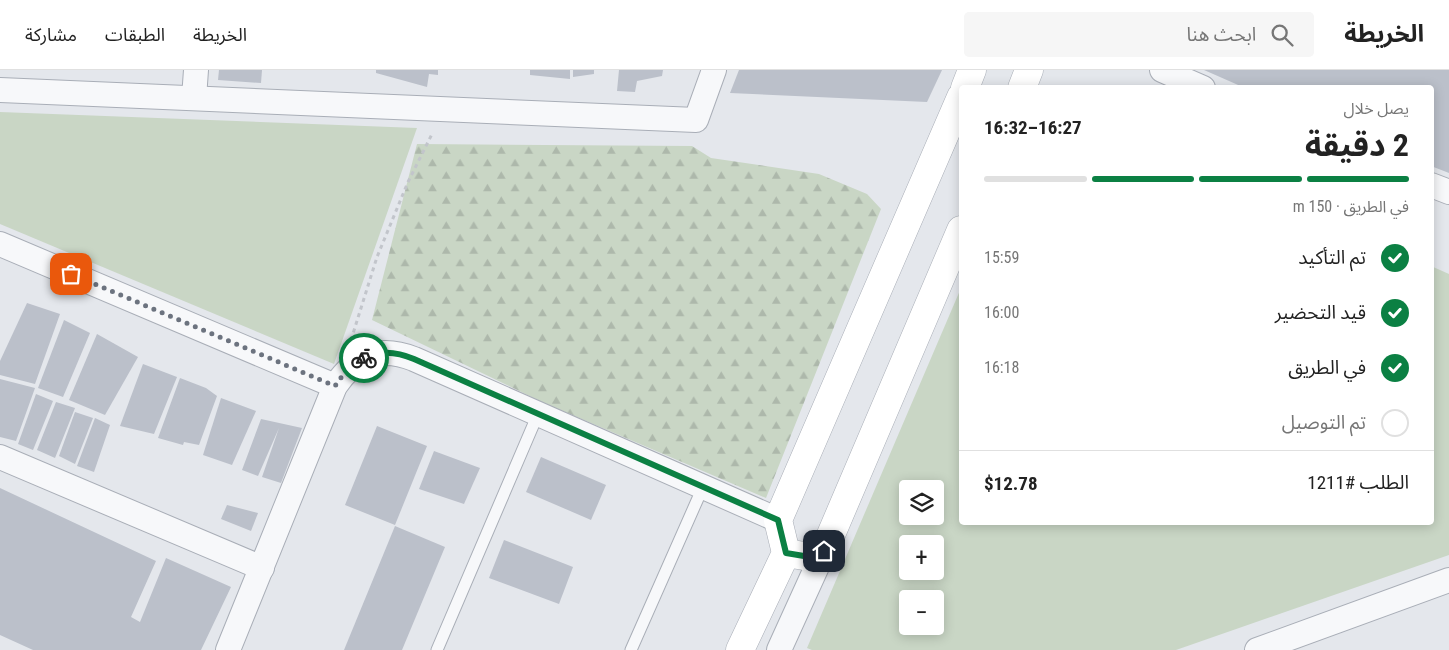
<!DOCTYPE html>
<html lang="ar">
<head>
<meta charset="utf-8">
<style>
	:root { --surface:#fff; --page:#f6f6f6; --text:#222; --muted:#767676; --line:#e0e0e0; --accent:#0b8043 }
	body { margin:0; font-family:"Roboto Condensed","Noto Sans Arabic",sans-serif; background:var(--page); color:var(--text); direction:rtl; height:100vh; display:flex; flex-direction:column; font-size:19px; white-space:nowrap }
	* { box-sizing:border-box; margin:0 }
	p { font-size:16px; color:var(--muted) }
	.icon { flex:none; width:28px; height:28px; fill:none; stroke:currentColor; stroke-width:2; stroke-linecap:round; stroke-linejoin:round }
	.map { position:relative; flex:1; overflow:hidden; direction:ltr }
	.details { position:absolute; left:959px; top:15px; width:475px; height:440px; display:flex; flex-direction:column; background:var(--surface); border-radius:5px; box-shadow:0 2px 12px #0003; direction:rtl }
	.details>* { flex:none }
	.controls { position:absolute; left:899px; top:410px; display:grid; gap:10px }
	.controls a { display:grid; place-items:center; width:45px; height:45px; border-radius:5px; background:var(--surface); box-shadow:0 2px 12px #0003; font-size:25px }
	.pin { position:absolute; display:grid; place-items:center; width:42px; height:42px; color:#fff; margin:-21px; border-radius:10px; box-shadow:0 2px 8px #0006 }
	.courier { position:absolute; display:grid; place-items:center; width:50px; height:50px; margin:-25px; border:4px solid #0b8043; border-radius:50%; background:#fff; color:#222; box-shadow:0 1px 6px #0007 }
	.headline em { font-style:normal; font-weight:700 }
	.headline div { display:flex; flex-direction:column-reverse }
	.headline { display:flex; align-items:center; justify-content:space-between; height:85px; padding:0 25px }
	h1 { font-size:32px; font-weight:700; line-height:38px }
	.bar { display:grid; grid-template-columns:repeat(4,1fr); gap:8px 5px; align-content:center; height:60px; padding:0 25px }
	.bar i { height:6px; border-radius:4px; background:var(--line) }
	.bar .current { background:var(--accent) }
	.bar p { grid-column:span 4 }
	.line { display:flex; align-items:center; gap:12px; padding:0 25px; border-top:1px solid var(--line) }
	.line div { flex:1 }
	ol { padding:0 25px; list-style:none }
	li { display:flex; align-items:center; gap:15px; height:55px }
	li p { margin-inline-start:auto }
	li .icon { padding:5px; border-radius:50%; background:var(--accent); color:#fff; stroke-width:4 }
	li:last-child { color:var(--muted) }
	li i { width:28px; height:28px; border:2px solid var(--line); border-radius:50% }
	header { display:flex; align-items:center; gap:30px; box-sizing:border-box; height:70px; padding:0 25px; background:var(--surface); border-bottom:1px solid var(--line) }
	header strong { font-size:24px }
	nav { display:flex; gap:28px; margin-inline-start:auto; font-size:18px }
	.search { width:350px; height:45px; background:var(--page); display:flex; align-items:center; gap:12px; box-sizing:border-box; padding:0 18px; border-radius:5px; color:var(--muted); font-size:19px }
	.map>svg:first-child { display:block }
</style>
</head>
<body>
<header>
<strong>الخريطة</strong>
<div class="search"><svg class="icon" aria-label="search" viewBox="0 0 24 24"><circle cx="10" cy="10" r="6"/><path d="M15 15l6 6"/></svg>ابحث هنا</div>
<nav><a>الخريطة</a><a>الطبقات</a><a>مشاركة</a></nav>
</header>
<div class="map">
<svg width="1449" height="580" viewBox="0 0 1449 580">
	<defs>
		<pattern id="forest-firs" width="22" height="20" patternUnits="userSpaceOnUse" patternTransform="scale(1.25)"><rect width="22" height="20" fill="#c9d6c5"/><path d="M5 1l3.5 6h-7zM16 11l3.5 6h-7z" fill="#adb8ab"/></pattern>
	</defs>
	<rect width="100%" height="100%" fill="#e4e7ec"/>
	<!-- forest -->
	<polygon fill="url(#forest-firs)" points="417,74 692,76 711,88 819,104 867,124 881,139 766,428 542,332 372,250"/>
	<!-- green -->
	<g fill="#c9d6c5" fill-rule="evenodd">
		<polygon points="0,42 417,58 334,294 0,154"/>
		<path d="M1431 196 1449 204V485L1176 580H812L807 578 961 218V452H1431ZM908 419H935V446H908ZM908 474H935V501H908ZM908 529H935V556H908Z"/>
	</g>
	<!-- building -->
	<g fill="#bbc0ca">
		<polygon points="219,0 262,0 261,13 218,10"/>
		<polygon points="376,0 438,0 438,5 429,4 427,17 376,3"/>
		<polygon points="530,0 570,0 570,9 530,5"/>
		<polygon points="573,0 594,0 594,4 573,7"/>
		<polygon points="619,0 663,0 662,6 637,11 635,22 617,21"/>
		<polygon points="739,0 942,0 927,32 730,23"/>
		<polygon points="1204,0 1449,0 1449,103 1431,96 1431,18 1245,18"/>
		<polygon points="27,233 60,244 35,314 0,305 0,291"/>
		<polygon points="64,250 90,263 63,327 38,318"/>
		<polygon points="97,264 138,287 105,345 69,330"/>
		<polygon points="143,294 177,307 154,364 120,356"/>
		<polygon points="180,308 206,318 217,326 199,375 184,372 183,375 158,368"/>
		<polygon points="0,309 35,318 16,371 0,367"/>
		<polygon points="36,324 53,331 33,380 18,374"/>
		<polygon points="221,328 256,341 232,395 203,385"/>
		<polygon points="56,332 75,338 55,388 37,380"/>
		<polygon points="75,342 93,348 75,394 59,386"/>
		<polygon points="95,348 110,355 94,402 77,396"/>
		<polygon points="261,349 302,358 281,413 262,407 279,358 258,406 242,400"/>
		<polygon points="377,356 427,376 395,455 345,435"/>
		<polygon points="434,381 480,398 464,434 419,419"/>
		<polygon points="541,387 606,415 591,450 526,422"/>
		<polygon points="0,418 156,491 131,547 140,552 166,488 231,517 201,580 33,580 0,565"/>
		<polygon points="227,435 258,443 251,461 221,449"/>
		<polygon points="395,456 445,477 402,580 344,580"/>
		<polygon points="504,470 573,497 559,534 489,508"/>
	</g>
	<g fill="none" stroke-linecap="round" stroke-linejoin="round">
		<defs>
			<g id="lane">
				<polyline points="437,580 538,344"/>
				<polyline points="631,580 703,417"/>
			</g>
			<g id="street">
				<polyline points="1162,0 1203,18"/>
				<polyline points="0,20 696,50 714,0"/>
				<polyline points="194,28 196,0"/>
				<polyline points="1431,115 1449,122"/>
				<polyline points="0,174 335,316"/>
				<polyline points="0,387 262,498"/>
				<path d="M228 580 335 316C356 286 378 275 414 289L778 450"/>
				<polyline points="779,580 824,481"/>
				<polyline points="1257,580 1449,510"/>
			</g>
			<g id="secondary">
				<polyline points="965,18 972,0"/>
				<polyline points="1022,18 1029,0"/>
				<polyline points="786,483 804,486 824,481 961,160"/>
				<polyline points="740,580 786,483 778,450 961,27"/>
			</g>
		</defs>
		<!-- lane casing -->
		<use href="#lane" stroke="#a9aeb7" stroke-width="13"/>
		<!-- street casing -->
		<use href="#street" stroke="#a9aeb7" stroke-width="26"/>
		<!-- secondary casing -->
		<use href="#secondary" stroke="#a9aeb7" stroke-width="29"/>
		<!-- path -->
		<polyline stroke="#c2c5cb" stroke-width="3" stroke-dasharray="4 4" stroke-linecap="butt" points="351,270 377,187 408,112 433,62"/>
		<!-- lane -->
		<use href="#lane" stroke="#f7f8fa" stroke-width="11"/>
		<!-- street -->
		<use href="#street" stroke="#f7f8fa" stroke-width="24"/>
		<!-- secondary -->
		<use href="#secondary" stroke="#fff" stroke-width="28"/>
	</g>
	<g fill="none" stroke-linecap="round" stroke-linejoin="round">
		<!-- done -->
		<polyline stroke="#6c737f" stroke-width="5" stroke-dasharray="0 9" points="71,204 335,316 348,298 364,288"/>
		<!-- route -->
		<path stroke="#0b8043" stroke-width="6" d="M364 288C380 280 398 282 414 289L778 450 786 483 804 486 824 481"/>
	</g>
</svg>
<div class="controls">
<a><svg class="icon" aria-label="layers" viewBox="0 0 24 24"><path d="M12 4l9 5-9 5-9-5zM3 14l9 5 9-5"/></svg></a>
<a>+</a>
<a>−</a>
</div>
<div class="pin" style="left:71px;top:204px;background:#ea580c"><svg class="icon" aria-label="bag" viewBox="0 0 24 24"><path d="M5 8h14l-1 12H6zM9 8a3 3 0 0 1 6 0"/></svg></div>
<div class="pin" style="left:824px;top:481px;background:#1f2937"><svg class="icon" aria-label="home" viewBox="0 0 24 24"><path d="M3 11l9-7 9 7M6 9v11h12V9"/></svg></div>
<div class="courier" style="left:364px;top:288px"><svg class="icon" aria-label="bike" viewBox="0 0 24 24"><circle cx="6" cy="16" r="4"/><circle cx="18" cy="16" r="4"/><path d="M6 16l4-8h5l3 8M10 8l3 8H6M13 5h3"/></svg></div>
<section class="details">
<div class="headline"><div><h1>2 دقيقة</h1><p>يصل خلال</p></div><em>16:27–16:32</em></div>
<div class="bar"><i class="current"></i><i class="current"></i><i class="current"></i><i></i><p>في الطريق · 150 m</p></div>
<ol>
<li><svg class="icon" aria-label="check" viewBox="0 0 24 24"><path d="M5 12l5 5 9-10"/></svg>تم التأكيد<p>15:59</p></li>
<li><svg class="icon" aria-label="check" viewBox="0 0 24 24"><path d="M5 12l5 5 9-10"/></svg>قيد التحضير<p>16:00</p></li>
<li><svg class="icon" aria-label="check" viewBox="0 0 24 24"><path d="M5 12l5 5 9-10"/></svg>في الطريق<p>16:18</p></li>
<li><i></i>تم التوصيل</li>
</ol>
<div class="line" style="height:65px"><div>الطلب #1211</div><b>$12.78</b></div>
</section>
</div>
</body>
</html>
